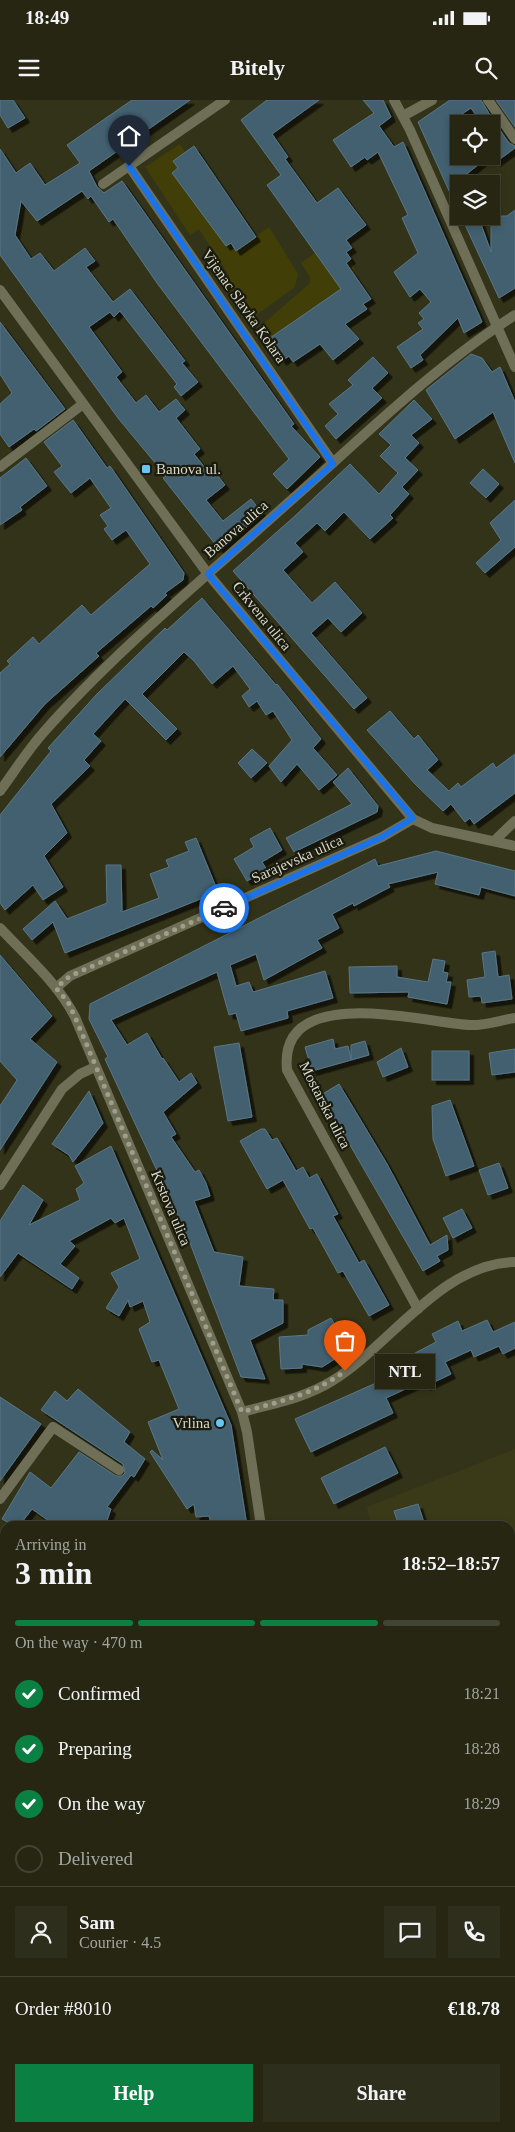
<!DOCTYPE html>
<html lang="en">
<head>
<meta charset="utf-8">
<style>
	:root { --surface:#262613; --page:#2e2e1c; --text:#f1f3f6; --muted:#a4a5a0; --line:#424333; --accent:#0b8043 }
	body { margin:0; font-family:Georgia,serif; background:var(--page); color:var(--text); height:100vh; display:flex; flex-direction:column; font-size:19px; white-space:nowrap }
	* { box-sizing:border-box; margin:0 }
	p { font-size:16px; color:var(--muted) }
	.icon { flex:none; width:28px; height:28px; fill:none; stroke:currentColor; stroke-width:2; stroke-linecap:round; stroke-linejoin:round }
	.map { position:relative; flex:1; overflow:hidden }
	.drawer { position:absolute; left:0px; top:1421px; width:515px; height:611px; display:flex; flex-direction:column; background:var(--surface); border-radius:15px 15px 0 0; box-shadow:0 2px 8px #0003,0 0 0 1px var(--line) }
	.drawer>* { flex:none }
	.fabs { position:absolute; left:450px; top:15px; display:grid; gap:10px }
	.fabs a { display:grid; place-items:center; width:50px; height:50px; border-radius:0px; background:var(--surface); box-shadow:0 2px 8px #0003,0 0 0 1px var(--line); font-size:25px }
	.pin { position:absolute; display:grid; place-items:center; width:42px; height:42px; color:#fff; margin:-51px -21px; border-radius:50% 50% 50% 0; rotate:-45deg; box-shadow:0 0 5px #0007 }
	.pin .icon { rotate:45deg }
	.courier { position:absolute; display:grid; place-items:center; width:50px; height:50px; margin:-25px; border:4px solid #1a73e8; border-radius:50%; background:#fff; color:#222; box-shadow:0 1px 6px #0007 }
	.bubble { position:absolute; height:35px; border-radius:0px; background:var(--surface); box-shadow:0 2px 8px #0003,0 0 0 1px var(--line); font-size:16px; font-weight:700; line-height:35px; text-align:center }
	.overview em { font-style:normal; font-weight:700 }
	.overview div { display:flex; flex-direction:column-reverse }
	.overview { display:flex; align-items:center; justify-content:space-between; height:85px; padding:0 15px }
	h1 { font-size:32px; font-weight:700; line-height:38px }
	.bar { display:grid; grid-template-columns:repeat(4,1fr); gap:8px 5px; align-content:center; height:60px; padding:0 15px }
	.bar i { height:6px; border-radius:4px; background:var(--line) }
	.bar .current { background:var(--accent) }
	.bar p { grid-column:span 4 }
	.line { display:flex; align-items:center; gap:12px; padding:0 15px; border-top:1px solid var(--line) }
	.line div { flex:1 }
	.round { display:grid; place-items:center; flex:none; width:52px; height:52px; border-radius:0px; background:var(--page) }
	ol { padding:0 15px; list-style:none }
	li { display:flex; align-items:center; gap:15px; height:55px }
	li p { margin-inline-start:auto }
	li .icon { padding:5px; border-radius:50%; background:var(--accent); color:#fff; stroke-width:4 }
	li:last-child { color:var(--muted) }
	li i { width:28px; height:28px; border:2px solid var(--line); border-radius:50% }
	.cta { display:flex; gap:10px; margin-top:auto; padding:10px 15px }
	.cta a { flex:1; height:58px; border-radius:0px; background:var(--accent); color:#fff; font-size:20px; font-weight:700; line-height:58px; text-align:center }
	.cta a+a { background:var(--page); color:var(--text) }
	.status { display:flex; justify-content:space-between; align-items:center; height:35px; padding:0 25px; background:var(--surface); direction:ltr }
	.status svg { height:14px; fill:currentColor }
	header { display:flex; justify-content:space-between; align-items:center; height:65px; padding:0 15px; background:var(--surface); font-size:22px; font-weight:700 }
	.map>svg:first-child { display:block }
</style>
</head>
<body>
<div class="status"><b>18:49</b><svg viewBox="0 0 49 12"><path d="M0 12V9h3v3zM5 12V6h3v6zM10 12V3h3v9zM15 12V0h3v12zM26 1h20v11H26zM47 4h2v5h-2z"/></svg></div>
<header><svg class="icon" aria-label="menu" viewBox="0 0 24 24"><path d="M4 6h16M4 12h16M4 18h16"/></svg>Bitely<svg class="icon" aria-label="search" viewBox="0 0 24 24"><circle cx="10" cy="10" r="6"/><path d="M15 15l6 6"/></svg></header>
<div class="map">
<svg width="515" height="2032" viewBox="0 0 515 2032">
	<defs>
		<filter id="shadow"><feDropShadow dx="4.5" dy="4.5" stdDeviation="0" flood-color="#0009"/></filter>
	</defs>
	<rect width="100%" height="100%" fill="#333319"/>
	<!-- built -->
	<polygon fill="#3b3a18" points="515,1349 515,1675 510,1675 510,1426 349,1426 370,1419 367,1407"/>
	<!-- green -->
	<g fill="#413f07">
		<polygon points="180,44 185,52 178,68 173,73 194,104 199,101 236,150 269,127 298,174 295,187 248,221 220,181 229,175 199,129 190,135 145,67"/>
		<polygon points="319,150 323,155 318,158 330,174 351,159 357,179 287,233 283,229 267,240 260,229 262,225 310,183 310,177 301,163"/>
	</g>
	<!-- building -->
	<g fill="#43606f" stroke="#597787" filter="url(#shadow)">
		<polygon points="0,0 13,0 25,18 8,28 0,15"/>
		<polygon points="132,0 190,0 89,71 97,87 104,93 122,81 294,324 291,326 320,357 287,389 273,374 289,359 157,183 113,119 109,122 91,96 88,99 82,91 37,121 21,101 15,135 31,159 40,153 54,171 85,148 95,161 86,167 113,202 130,189 185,261 182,263 198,282 181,296 174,287 177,284 120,211 114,217 110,212 89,227 122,272 116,277 136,303 146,295 159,312 176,299 185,310 176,318 200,349 194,354 213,378 217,375 225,385 206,400 223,421 251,399 263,414 219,449 163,378 166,376 118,318 0,155 0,49 16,73 30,63 45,85 80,63 67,45"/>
		<polygon points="267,0 319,0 272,34 288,57 285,59 317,103 338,88 366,125 346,140 352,148 346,152 351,159 346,163 371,199 363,204 367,209 345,224 359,239 333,260 320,244 293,262 289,256 282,261 267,240 341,189 267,85 281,75 241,20"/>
		<polygon points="363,0 383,0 391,17 379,26 394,47 403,42 482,222 464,233 458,218 420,255 423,260 411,268 397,247 423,229 418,223 424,219 419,213 431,202 420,189 410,197 394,172 418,153 402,118 408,115 378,52 367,60 365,57 351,67 333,40 374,13"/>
		<polygon points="450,0 481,0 490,15 480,21 471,8 451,21 458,34 455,36 459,44 459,56 489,56 463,77 466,84 459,84 459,113 418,22"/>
		<polygon points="496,0 515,0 515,27"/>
		<polygon points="491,17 509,43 515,46 515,48 496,62 491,55"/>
		<polygon points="194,46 256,137 236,151 231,143 226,146 172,73 178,68 173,61"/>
		<polygon points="515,110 515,188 499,198 461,116 478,116 491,152 491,116 507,116"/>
		<polygon points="0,222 65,309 36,331 34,329 9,347 0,334 0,304 12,293 0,274"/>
		<polygon points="471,254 482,258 492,272 500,267 515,302 515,363 493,312 455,339 426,290"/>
		<polygon points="373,257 388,273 372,288 382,298 336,339 325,326 338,314 329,304 353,285 348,280"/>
		<polygon points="414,300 432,319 411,335 419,343 405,358 418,370 402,387 409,394 390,415 393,418 370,439 344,412 325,431 317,423 295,443 303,452 283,470 312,503 335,482 362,513 341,532 328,518 311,533 367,598 354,609 233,471 296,415 350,364 379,394 398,373 380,356 391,345 379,334"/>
		<polygon points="73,320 107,368 110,366 184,473 183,480 165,493 167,495 153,508 151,506 96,553 99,556 45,604 0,657 0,573 10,564 7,561 33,537 39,544 82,505 91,515 150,464 126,430 112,440 104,429 108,426 100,415 111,408 90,378 71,393 54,372 62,366 44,342"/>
		<polygon points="26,358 47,386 20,407 22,410 0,425 0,378"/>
		<polygon points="483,369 499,384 486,398 470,383"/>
		<polygon points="515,400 515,447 485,473 476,463 501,440 490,423"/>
		<polygon points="202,498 276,585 277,584 321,639 313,648 337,675 319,690 297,664 281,682 269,666 292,640 273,611 266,615 257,601 249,607 242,596 250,589 233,566 212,584 194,561 184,552 142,594 177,629 166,640 125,599 93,634 101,641 84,660 90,666 51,704 67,733 44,756 63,787 43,800 33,785 5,810 0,803 0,715 51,651 48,648 97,594 165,528 167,530"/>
		<polygon points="390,611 414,639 418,635 438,660 427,670 449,691 458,683 461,687 493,663 496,668 515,654 515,693 474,724 470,718 465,722 451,704 443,711 415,684 367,630"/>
		<polygon points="252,649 267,663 251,678 238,663"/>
		<polygon points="348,668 378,706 377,712 294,752 286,738 352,704 333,682"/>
		<polygon points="270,728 282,750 262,762 267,770 247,781 234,759 254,747 250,739"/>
		<polygon points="196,738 218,792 65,853 53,822 32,840 23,829 55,801 67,819 107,803 106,765 121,765 122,812 159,798 150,774 169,767 166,760 189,751 185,742"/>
		<polygon points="436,751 515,771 515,796 481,787 479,795 435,784 438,772 388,784 390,787 354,806 353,803 332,814 339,828 317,840 322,848 264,880 256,854 230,865 236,886 249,882 253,892 325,871 333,898 287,911 288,918 241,931 236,913 229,915 217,872 111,920 127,945 147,933 162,959 163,958 179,982 191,973 197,983 163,1012 176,1034 171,1037 195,1072 199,1070 206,1083 210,1096 194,1101 214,1152 243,1157 239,1186 274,1189 273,1200 283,1200 283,1223 250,1240 265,1279 241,1277 187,1135 105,959 108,957 89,919 90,904 375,759 378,766"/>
		<polygon points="495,851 498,877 509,875 512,899 482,903 481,896 469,897 467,880 485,877 482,853"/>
		<polygon points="0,855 52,916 30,939 57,962 0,1050 0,1006 17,980 0,961"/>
		<polygon points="433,859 445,861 443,872 448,873 446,882 451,882 447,904 408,897 409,892 350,893 349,867 397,866 397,877 428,882"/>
		<polygon points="333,939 335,949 348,946 351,959 351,945 365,941 369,955 312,971 305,947"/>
		<polygon points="239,943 252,1017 228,1021 214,947"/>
		<polygon points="401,948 408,967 383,977 377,962"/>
		<polygon points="515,949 515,972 492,975 489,953"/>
		<rect x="432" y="951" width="37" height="29"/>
		<polygon points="339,984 387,1064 430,1145 447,1135 448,1150 437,1156 440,1161 423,1171 321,995"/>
		<polygon points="89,991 103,1023 73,1062 69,1055 52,1044"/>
		<polygon points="450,1000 474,1066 446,1076 433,1039 432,1006"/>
		<polygon points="261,1029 265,1029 272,1040 277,1038 296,1071 303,1067 309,1078 317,1074 338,1114 333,1116 359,1163 364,1160 389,1205 369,1216 343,1171 338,1173 313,1128 310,1129 283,1080 267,1089 240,1041"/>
		<polygon points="111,1046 231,1325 247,1426 212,1426 209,1416 196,1417 194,1404 187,1409 150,1352 152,1350 163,1360 148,1322 179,1309 159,1260 152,1262 139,1229 150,1222 143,1201 130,1207 128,1200 119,1216 106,1208 119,1187 111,1173 140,1159 124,1118 115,1123 111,1118 69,1141 75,1146 60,1164 79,1178 72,1189 18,1153 0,1177 0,1121 23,1085 43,1100 29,1125 80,1100 76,1089 84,1083 75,1066"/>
		<polygon points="499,1063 508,1088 488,1095 479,1070"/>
		<polygon points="462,1109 472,1128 453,1138 443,1118"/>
		<polygon points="331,1218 349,1250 322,1267 302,1264 302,1268 281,1269 279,1237 308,1235 308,1230"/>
		<polygon points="487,1220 493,1232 515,1222 515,1248 503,1254 499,1246 474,1257 471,1250 445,1262 451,1274 426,1286 423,1281 386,1298 393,1313 311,1352 295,1319 385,1279 381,1271 436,1242 432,1234 458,1221 462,1231"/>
		<polygon points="78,1289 130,1332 124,1342 145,1359 134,1377 131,1375 107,1407 111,1409 105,1426 56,1426 32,1409 19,1426 14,1426 2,1419 30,1372 51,1388 79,1352 116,1376 122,1376 125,1373 123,1364 41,1310 55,1291 67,1301"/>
		<polygon points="0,1297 41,1324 0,1381"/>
		<polygon points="385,1347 398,1373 334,1404 321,1378"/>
		<polygon points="418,1404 425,1426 399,1426 394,1411"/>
	</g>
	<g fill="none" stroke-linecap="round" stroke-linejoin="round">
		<!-- street -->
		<g stroke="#6f6f58" stroke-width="10">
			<polyline points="394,0 410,30 515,267"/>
			<polyline points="488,0 515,39"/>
			<polyline points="403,16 432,0"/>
			<polyline points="129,66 333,363"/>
			<polyline points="103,84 225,0"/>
			<polyline points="0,190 208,474 413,719 432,728 515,746"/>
			<polyline points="0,367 83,304"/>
			<path d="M0 691C14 672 27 651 43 633 115 551 207 476 288 403 361 339 433 267 515 215"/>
			<polyline points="494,741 515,721"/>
			<path d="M0 828C26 856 58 883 75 917L242 1312 247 1332 261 1426"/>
			<polyline points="56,888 70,876 382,737 413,719"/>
			<polyline points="0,1085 62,989 80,974 95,967"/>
			<path d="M418 1209 287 970C278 882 420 922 470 925 484 926 501 920 515 918"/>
			<path d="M242 1312C271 1304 305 1298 332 1281 390 1246 441 1163 515 1162"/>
			<polyline points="0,1399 53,1327 119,1370"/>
			<polyline points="0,1562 5,1561"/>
			<polyline points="510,1743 515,1745"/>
			<polyline points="0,1757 5,1756"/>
			<polyline points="148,2028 149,2032"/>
			<polyline points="340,2028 341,2032"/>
			<polyline points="514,2032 515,2032"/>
		</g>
	</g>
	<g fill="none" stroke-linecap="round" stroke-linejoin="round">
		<!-- done -->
		<path stroke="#9e9e8b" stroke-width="5" stroke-dasharray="0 9" d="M224 808 70 876 56 888 68 902 75 917 242 1312C278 1302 315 1294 345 1271"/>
		<!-- route -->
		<polyline stroke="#1a73e8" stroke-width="6" points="129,66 333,364 208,474 413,718 382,737 224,808"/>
	</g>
	<!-- markers -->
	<g fill="#68c4f0" stroke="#1a1a0e" stroke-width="2">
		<rect x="141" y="364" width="10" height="10" rx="2.5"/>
		<circle cx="220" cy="1323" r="5"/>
	</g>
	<g text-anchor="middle" stroke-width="4.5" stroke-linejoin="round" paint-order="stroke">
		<!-- street labels -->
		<g font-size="15" fill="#d8d8c9" stroke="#1a1a0e">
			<text transform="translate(244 206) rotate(55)" y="5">Vijenac Slavka Kolara</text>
			<text transform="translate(236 429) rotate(-41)" y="5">Banova ulica</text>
			<text transform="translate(262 516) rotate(51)" y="5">Crkvena ulica</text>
			<text transform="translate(297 759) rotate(-24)" y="5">Sarajevska ulica</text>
			<text transform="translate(325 1005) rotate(63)" y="5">Mostarska ulica</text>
			<text transform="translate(171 1108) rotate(67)" y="5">Krstova ulica</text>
		</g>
		<!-- poi labels -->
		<g font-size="15" fill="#d8d8c9" stroke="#1a1a0e" text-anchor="start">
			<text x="156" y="374">Banova ul.</text>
			<text x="210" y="1328" text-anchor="end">Vrlina</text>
		</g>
	</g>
</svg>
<div class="fabs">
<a><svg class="icon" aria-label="locate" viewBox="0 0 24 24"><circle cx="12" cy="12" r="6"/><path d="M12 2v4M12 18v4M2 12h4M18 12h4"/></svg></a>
<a><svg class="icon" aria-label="layers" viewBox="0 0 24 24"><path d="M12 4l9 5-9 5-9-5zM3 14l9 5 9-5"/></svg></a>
</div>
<div class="pin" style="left:345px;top:1271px;background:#ea580c"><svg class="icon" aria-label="bag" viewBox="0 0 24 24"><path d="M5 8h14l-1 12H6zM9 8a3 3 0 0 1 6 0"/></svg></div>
<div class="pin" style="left:129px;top:66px;background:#1f2937"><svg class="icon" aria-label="home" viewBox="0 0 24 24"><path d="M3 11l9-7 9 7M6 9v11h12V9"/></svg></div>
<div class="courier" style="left:224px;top:808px"><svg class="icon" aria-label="car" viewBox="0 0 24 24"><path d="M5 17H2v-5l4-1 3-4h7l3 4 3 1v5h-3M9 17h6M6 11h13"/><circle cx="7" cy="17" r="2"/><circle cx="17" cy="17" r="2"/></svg></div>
<div class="bubble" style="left:375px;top:1254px;width:60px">NTL</div>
<section class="drawer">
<div class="overview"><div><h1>3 min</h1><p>Arriving in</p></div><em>18:52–18:57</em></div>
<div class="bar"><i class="current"></i><i class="current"></i><i class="current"></i><i></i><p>On the way · 470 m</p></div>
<ol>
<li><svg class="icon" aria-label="check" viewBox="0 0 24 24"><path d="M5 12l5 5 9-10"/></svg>Confirmed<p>18:21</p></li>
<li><svg class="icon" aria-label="check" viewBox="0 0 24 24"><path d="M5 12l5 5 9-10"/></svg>Preparing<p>18:28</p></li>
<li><svg class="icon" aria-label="check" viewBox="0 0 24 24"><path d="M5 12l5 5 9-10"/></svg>On the way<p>18:29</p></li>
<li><i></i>Delivered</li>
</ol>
<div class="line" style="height:90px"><a class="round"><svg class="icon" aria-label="person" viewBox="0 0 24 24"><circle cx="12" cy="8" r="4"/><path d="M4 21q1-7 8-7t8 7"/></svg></a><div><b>Sam</b><p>Courier · 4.5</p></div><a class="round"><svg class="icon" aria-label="chat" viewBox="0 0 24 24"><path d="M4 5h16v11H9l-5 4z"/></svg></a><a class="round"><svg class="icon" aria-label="phone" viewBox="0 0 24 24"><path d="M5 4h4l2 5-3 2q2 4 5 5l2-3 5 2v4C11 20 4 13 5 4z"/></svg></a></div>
<div class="line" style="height:65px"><div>Order #8010</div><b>€18.78</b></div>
<div class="cta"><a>Help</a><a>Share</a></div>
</section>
</div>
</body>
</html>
